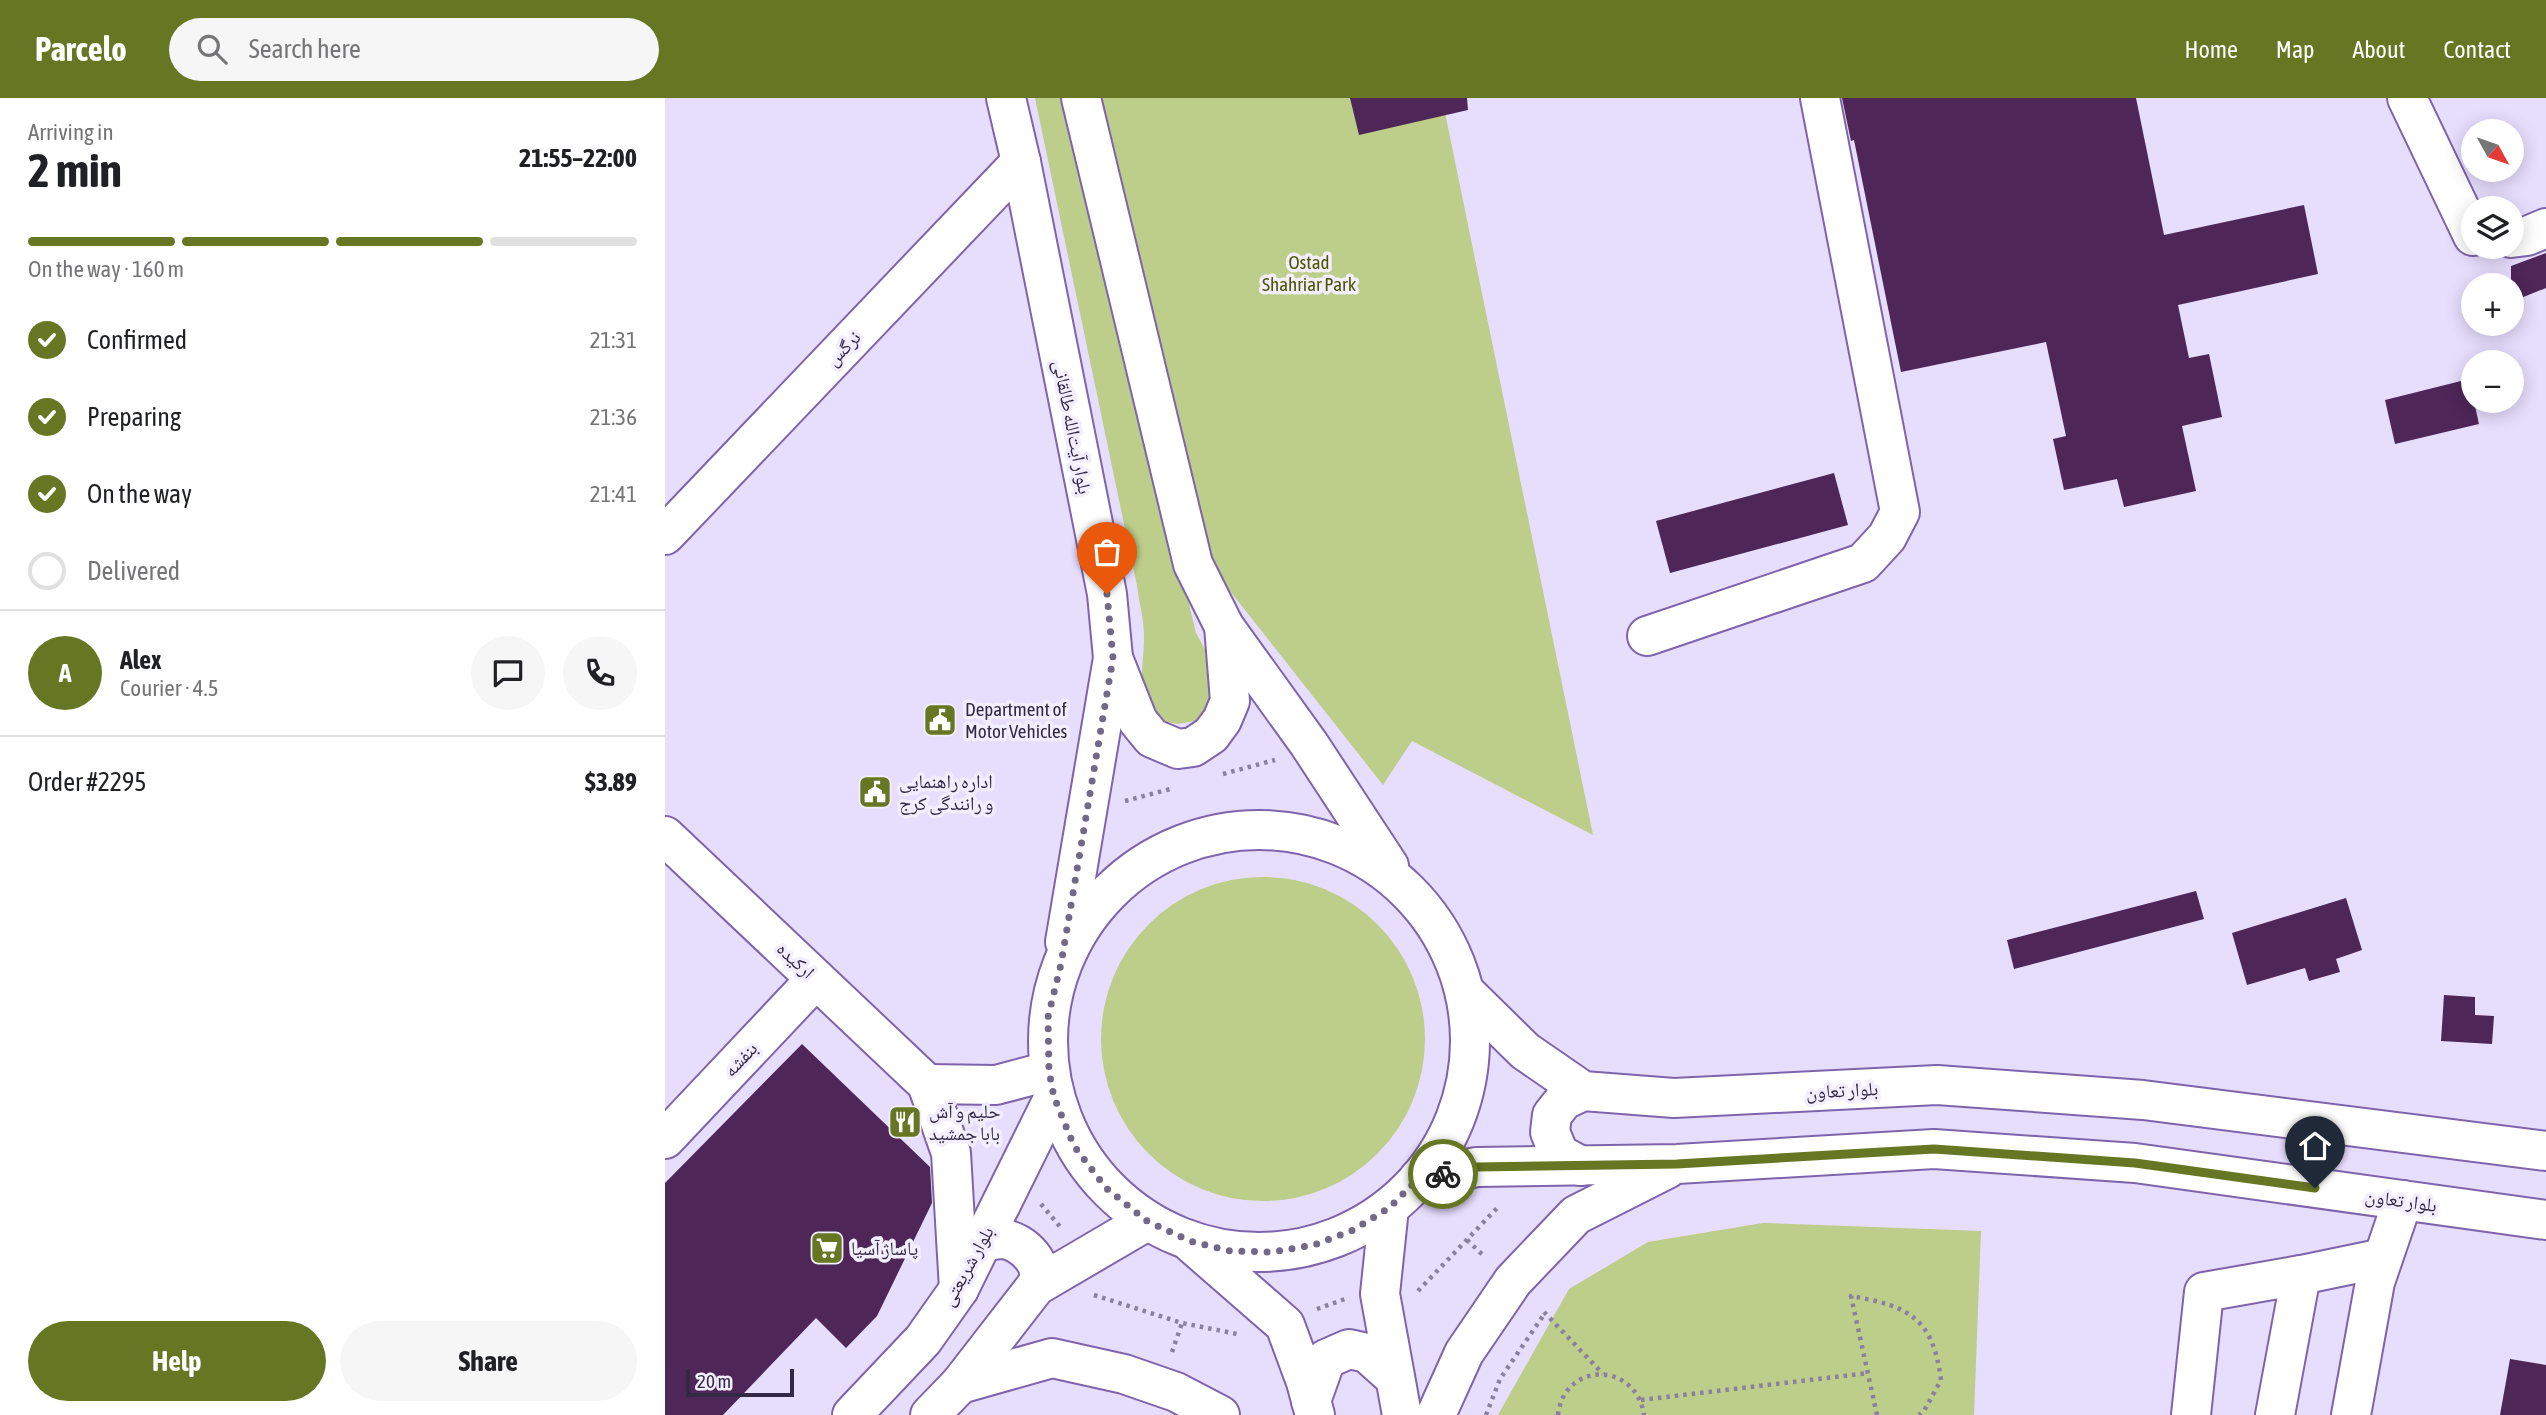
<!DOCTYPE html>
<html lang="en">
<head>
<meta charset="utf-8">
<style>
	:root { --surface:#fff; --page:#f6f6f6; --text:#202124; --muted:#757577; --line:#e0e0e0; --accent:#667623 }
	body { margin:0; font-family:"Asap Condensed","Noto Naskh Arabic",sans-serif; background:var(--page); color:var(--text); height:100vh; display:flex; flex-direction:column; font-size:26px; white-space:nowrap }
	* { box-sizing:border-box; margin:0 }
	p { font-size:23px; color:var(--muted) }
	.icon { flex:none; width:38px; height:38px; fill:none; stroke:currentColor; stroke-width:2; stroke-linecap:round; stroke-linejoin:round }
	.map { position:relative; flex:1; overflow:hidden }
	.drawer { display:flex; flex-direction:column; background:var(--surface); width:665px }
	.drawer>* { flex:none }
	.needle { width:46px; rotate:130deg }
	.controls { position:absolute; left:1796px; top:21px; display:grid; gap:14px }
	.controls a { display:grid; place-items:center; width:63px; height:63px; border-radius:50%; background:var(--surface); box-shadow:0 4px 18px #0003; font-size:35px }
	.scale { position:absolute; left:21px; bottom:18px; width:108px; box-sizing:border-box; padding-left:7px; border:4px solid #332947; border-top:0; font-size:19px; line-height:24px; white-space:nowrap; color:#332947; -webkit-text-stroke:5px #f2eefd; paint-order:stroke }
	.pin { position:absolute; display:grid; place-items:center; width:60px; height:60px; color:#fff; margin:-72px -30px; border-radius:50% 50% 50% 0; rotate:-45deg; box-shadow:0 0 7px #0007 }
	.pin .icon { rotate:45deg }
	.courier { position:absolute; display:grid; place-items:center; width:70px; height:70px; margin:-35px; border:5px solid #667623; border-radius:50%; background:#fff; color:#222; box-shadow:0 2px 9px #0007 }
	.headline em { font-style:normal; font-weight:700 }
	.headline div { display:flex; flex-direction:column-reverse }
	.headline { display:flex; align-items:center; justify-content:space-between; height:119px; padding:0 28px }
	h1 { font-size:46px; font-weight:700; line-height:52px }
	.bar { display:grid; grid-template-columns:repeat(4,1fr); gap:10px 7px; align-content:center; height:84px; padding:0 28px }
	.bar i { height:9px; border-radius:5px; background:var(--line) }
	.bar .active { background:var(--accent) }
	.bar p { grid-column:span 4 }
	.line { display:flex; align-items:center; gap:18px; padding:0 28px; border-top:2px solid var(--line) }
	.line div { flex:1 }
	.round { display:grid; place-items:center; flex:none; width:74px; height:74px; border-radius:37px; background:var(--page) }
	ol { padding:0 28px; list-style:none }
	li { display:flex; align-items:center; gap:21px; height:77px }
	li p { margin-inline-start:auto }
	li .icon { padding:7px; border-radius:50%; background:var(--accent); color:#fff; stroke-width:4 }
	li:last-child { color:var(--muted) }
	li i { width:38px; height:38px; border:4px solid var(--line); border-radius:50% }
	.cta { display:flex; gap:14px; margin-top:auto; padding:14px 28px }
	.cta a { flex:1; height:80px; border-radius:42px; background:var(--accent); color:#fff; font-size:28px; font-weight:700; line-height:80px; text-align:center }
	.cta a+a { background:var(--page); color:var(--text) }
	header { display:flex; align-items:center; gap:42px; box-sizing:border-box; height:98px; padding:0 35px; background:var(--accent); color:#fff }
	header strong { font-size:33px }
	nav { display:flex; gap:38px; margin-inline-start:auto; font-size:24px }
	.search { width:490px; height:63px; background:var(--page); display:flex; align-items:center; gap:18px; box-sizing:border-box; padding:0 24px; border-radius:38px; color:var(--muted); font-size:26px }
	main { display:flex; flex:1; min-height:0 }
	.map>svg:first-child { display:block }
</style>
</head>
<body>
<header>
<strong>Parcelo</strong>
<div class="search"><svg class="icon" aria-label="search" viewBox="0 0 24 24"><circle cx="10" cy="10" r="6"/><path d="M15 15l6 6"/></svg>Search here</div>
<nav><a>Home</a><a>Map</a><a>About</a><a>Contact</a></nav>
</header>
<main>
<section class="drawer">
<div class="headline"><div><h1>2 min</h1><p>Arriving in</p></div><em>21:55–22:00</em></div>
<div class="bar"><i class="active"></i><i class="active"></i><i class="active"></i><i></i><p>On the way · 160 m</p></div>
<ol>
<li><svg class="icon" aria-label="check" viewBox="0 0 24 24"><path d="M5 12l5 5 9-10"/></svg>Confirmed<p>21:31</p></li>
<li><svg class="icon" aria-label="check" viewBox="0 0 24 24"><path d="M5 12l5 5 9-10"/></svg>Preparing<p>21:36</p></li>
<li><svg class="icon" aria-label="check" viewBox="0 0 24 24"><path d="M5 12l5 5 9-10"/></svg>On the way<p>21:41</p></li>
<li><i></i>Delivered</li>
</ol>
<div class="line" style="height:126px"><b class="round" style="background:var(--accent);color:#fff">A</b><div><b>Alex</b><p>Courier · 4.5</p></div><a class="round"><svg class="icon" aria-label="chat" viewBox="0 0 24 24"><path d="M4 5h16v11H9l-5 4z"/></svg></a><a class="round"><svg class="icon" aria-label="phone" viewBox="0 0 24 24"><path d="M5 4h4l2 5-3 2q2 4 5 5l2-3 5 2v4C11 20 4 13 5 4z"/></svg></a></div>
<div class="line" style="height:91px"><div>Order #2295</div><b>$3.89</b></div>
<div class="cta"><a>Help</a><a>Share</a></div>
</section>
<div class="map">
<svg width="1881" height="1317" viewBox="0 0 1881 1317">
	<rect width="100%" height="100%" fill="#e7ddfd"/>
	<!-- green -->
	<g fill="#bdcd8a">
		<path d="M370 0H397L442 166 531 535 551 571V598L536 622 513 626 496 623C468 588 479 579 479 538 479 522 474 504 472 488Z"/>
		<polygon points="432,0 777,0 928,737 747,643 718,687 550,474 432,11"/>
		<circle cx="598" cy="941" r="162"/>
		<polygon points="1098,1125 1316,1133 1309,1317 833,1317 904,1191 983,1144"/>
	</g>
	<!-- building -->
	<g fill="#4e2658">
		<polygon points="685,0 802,0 803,12 694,37"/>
		<polygon points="1177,0 1471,0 1499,137 1639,107 1653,176 1513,207 1524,260 1544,256 1557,319 1517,328 1531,393 1459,409 1452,381 1399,392 1388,341 1401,338 1381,244 1236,274 1189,42 1186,43"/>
		<polygon points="1881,155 1881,190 1846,204 1846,168"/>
		<polygon points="1804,281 1814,326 1730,346 1720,302"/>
		<polygon points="1169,375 1183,427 1005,475 991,423"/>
		<polygon points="1531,793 1539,821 1349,871 1342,842"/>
		<polygon points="1681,800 1697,852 1671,861 1675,874 1644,883 1640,870 1582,887 1567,835"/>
		<polygon points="1779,897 1810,899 1810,917 1829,918 1827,946 1776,943"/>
		<polygon points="137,946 265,1069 267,1105 212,1218 181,1250 151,1220 58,1317 0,1317 0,1085"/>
		<polygon points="1845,1261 1881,1267 1881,1317 1835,1317"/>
	</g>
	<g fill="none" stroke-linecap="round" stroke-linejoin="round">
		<defs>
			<g id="minor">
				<polyline points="1742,0 1808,138"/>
				<polyline points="1846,140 1862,138 1881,130"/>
				<polyline points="0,437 356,64"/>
				<polyline points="982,538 1198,465 1222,439 1235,414 1155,0"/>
				<polyline points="0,738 262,986 286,1055 294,1191"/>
				<polyline points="262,986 331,987 384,973"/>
				<polyline points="0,1041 151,881"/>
				<polyline points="1526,1317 1539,1194 1636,1177"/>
				<polyline points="1610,1317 1636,1177 1718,1160"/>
				<polyline points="1686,1317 1710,1184 1738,1102"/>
			</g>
			<g id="major">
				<polyline points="341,0 356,64 442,496 448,560 400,844"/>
				<polyline points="416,0 528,466 559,528 644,646 724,768"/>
				<polyline points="448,560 473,623 487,640 513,651 528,649 546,637 557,622 565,603 559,528"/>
				<circle cx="594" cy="943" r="211"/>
				<polyline points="800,894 860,953 918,993 1009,1000 1272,987 1478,1002 1881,1053"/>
				<polyline points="916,1068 894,1056 885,1034 887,1017 899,1002 918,993"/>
				<polyline points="754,1080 812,1069 1012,1066 1269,1051 1470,1065 1881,1122"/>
				<polyline points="724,1110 715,1196 737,1317"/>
				<path d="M316 1145C323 1143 330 1141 338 1141 358 1143 383 1168 371 1188"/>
				<polyline points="526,1145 620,1227 641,1284 650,1317"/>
				<polyline points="295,1286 387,1260 459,1276 511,1294 555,1317"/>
				<polyline points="646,1303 661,1261 684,1251 702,1255 730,1280"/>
				<polyline points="187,1317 258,1242 294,1191 389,999"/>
				<polyline points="265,1317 295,1286 371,1188 482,1123"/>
				<polyline points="771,1317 799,1255 848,1183 911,1117 1002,1071"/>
			</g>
		</defs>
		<!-- minor casing -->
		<use href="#minor" stroke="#7e65ab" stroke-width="42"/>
		<!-- major casing -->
		<use href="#major" stroke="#7e65ab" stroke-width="42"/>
		<!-- path -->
		<g stroke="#8a809f" stroke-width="4.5" stroke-dasharray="3.5 5" stroke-linecap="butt">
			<polyline points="558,676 610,662"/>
			<polyline points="460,703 509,690"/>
			<polyline points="376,1106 397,1131"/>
			<polyline points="802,1142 819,1158"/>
			<polyline points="753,1193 834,1108"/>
			<polyline points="429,1197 517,1225 572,1236"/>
			<polyline points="652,1211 680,1201"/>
			<polyline points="879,1214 938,1276"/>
			<polyline points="507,1254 517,1225"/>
			<polyline points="976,1302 1203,1275"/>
			<polyline points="821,1317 835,1281 880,1215"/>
			<path d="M893 1317C899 1263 971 1263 979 1317"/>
			<path d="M1212 1317 1186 1198C1244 1208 1268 1220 1276 1282L1259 1313 1254 1317"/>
		</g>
		<!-- minor -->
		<use href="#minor" stroke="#fff" stroke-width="38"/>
		<!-- major -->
		<use href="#major" stroke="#fff" stroke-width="38"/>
	</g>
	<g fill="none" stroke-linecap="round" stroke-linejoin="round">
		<!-- done -->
		<polyline stroke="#726887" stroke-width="7" stroke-dasharray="0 12.6" points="442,496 448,560 396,866 383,919 384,973 389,999 409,1048 441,1090 482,1123 525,1143 565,1153 607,1154 649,1147 688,1132 724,1110 754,1080 778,1076"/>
		<!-- route -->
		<polyline stroke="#667623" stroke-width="9" points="778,1076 812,1069 1012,1066 1269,1051 1470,1065 1650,1090"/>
	</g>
	<!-- icons -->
	<defs>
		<symbol id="civic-square" viewBox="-11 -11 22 22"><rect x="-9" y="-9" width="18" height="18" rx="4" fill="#667623" stroke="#f2eefd"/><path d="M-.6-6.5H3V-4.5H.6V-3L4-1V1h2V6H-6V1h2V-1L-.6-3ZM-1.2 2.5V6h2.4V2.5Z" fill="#fff"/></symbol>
		<symbol id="restaurant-square" viewBox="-11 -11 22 22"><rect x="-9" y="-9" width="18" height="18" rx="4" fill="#667623" stroke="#f2eefd"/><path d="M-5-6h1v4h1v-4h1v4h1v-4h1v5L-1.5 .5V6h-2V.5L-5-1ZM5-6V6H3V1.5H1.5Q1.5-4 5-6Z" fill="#fff"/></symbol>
		<symbol id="supermarket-square" viewBox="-11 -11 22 22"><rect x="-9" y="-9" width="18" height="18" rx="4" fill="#667623" stroke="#f2eefd"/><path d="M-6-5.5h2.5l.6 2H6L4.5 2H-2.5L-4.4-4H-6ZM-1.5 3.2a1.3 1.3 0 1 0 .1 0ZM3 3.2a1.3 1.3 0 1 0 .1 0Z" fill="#fff"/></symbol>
	</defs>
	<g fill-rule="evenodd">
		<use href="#civic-square" x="256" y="603" width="38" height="38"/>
		<use href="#civic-square" x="191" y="675" width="38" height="38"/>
		<use href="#restaurant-square" x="221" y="1005" width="38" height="38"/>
		<use href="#supermarket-square" x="143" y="1131" width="38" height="38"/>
	</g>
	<g text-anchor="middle" stroke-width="7" stroke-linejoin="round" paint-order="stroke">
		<!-- park labels -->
		<g font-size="19" fill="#4a5701" stroke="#f2eefd">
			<text x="644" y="171">Ostad<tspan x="644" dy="22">Shahriar Park</tspan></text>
		</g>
		<!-- street labels -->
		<g font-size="19" fill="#332947" stroke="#f2eefd">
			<text transform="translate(178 250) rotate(-46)" y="7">نرگس</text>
			<text transform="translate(408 329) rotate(79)" y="7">بلوار آیت‌الله طالقانی</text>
			<text transform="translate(131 862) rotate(43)" y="7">ارکیده</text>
			<text transform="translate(75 961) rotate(-47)" y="7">بنفشه</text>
			<text transform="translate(1177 992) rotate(-3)" y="7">بلوار تعاون</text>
			<text transform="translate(1736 1102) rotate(8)" y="7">بلوار تعاون</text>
			<text transform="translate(302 1168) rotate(-61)" y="7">بلوار شریعتی</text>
		</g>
		<!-- poi labels -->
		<g font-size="19" fill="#332947" stroke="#f2eefd" text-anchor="start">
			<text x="300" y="618">Department of<tspan x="300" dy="22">Motor Vehicles</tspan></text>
			<text x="234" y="690">اداره راهنمایی<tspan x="234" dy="22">و رانندگی کرج</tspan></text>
			<text x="264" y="1020">حلیم و آش<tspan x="264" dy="22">بابا جمشید</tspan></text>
			<text x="186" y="1157">پاساژ آسیا</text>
		</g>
	</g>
</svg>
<div class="controls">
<a><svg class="needle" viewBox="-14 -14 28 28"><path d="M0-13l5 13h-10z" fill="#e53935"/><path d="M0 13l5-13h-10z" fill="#757577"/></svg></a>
<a><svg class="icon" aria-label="layers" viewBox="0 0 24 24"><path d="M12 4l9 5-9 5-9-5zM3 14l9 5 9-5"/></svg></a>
<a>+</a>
<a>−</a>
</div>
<div class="scale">20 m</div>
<div class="pin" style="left:442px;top:496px;background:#ea580c"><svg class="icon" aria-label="bag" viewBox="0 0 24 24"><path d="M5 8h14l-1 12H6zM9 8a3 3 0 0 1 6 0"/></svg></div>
<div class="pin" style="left:1650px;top:1090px;background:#1f2937"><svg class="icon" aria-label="home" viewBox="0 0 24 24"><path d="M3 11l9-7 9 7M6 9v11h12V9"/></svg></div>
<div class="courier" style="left:778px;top:1076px"><svg class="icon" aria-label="bike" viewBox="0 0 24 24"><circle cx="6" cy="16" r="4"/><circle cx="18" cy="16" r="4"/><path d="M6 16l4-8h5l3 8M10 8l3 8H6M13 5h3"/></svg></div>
</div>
</main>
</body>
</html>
